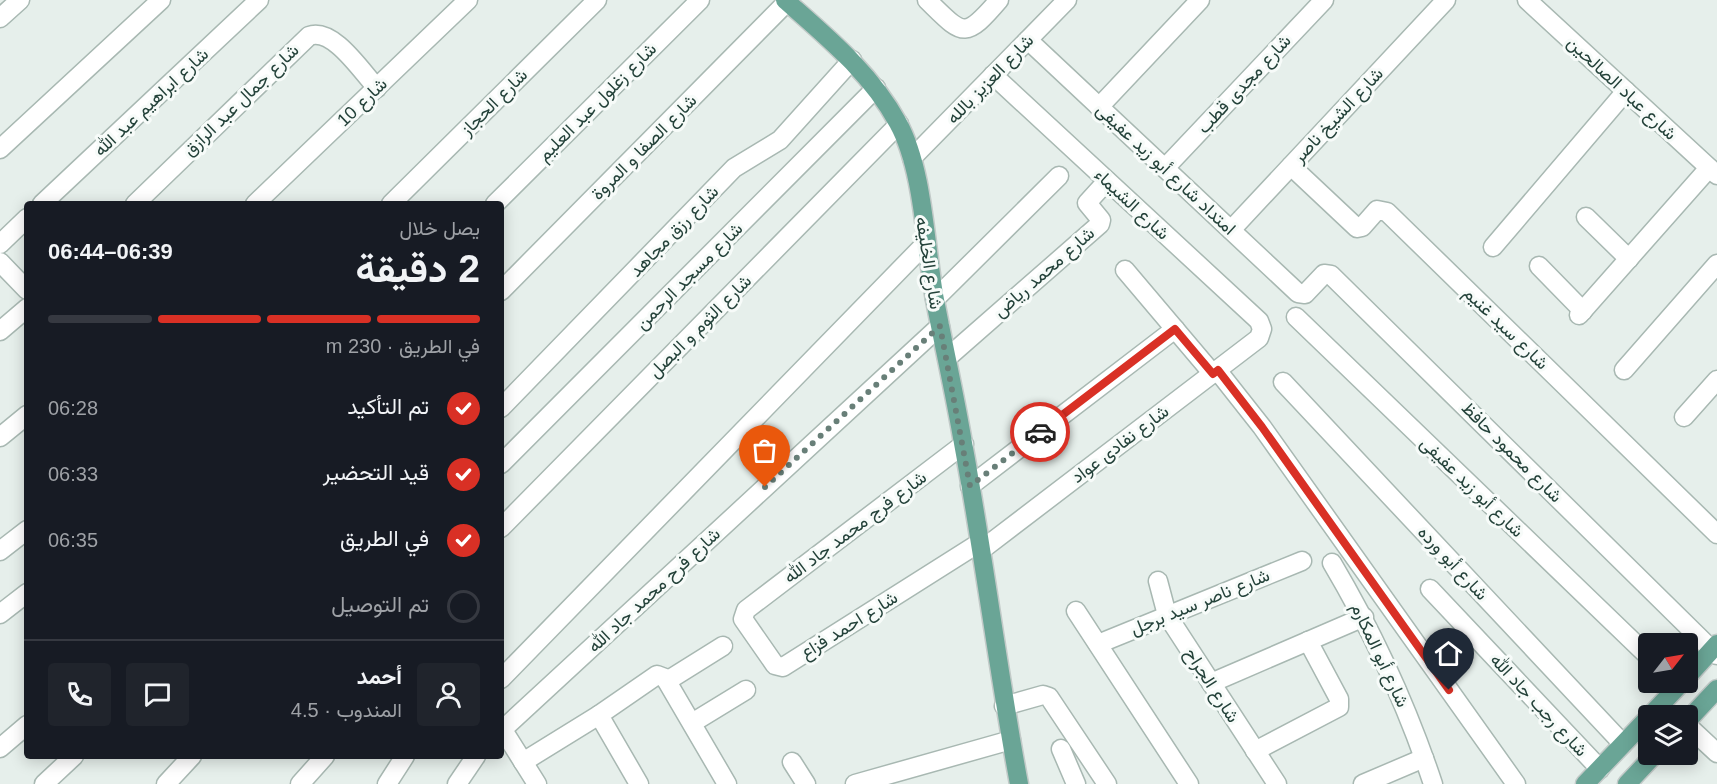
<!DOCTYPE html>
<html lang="ar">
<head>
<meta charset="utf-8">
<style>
	:root { --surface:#171b24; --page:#20242c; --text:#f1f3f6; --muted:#9ea1a6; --line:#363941; --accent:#d93025 }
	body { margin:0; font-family:Helvetica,Vazirmatn,sans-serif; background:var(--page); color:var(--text); direction:rtl; height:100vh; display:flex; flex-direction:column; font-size:22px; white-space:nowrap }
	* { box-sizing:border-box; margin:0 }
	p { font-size:20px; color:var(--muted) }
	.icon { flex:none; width:33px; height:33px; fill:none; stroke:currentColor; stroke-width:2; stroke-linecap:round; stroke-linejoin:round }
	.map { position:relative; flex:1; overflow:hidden; direction:ltr }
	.sheet { position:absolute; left:24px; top:201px; width:480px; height:558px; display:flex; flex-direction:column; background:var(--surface); border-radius:6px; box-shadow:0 3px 15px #0003; direction:rtl }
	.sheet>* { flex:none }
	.needle { width:39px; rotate:59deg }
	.fabs { position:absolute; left:1638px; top:633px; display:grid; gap:12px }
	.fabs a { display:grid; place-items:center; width:60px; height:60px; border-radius:6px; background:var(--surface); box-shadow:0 3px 15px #0003; font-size:30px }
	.pin { position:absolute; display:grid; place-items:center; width:51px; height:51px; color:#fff; margin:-62px -26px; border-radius:50% 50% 50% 0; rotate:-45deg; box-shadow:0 0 6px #0007 }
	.pin .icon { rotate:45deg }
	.courier { position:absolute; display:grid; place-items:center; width:60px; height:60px; margin:-30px; border:4px solid #d93025; border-radius:50%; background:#fff; color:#222; box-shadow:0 2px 8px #0007 }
	.overview em { font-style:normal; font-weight:700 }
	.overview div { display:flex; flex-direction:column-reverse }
	.overview { display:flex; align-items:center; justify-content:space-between; height:102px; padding:0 24px }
	h1 { font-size:39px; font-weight:700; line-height:45px }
	.bar { display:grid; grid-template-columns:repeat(4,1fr); gap:9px 6px; align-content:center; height:72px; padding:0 24px }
	.bar i { height:8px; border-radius:4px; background:var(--line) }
	.bar .selected { background:var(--accent) }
	.bar p { grid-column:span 4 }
	.line { display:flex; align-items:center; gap:15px; padding:0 24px; border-top:2px solid var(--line) }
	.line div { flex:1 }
	.round { display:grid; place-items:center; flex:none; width:63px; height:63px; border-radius:6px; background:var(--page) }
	ol { padding:0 24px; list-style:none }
	li { display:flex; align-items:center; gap:18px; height:66px }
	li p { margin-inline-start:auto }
	li .icon { padding:6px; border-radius:50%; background:var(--accent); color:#fff; stroke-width:4 }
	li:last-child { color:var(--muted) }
	li i { width:33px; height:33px; border:3px solid var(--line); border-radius:50% }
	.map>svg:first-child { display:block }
</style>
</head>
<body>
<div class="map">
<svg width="1717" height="784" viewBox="0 0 1717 784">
	<rect width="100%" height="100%" fill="#e6efeb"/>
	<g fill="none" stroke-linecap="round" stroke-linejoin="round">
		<defs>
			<g id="minor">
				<path d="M927 0C963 35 964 41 999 0"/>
				<polyline points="1527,0 1717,175"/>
				<polyline points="0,18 20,0"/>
				<polyline points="1028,40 1298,293 1305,294 1324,274 1331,275 1717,655"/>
				<polyline points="1099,107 1200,0"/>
				<polyline points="0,149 161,0"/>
				<polyline points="912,158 1067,0"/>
				<polyline points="1291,166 1357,228 1362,227 1377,210 1387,212 1717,534"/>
				<polyline points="1165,168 1324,0"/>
				<polyline points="42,204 259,0"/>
				<path d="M135 204 309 36C333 27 361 71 377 88"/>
				<polyline points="255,204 468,0"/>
				<polyline points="391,204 597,0"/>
				<polyline points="495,204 700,0"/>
				<polyline points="1586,217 1629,259"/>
				<polyline points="1231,230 1446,0"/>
				<polyline points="0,244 27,218"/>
				<polyline points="1493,247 1626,91"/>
				<polyline points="0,262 27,290"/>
				<polyline points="1539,266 1583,311"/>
				<polyline points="1125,270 1213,374"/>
				<polyline points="501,291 787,2"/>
				<polyline points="935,299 1059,176"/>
				<polyline points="1579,315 1709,168"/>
				<polyline points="1296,317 1648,656"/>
				<polyline points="0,331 27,308"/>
				<polyline points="947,358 1100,224 1101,220 1087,203 1107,181"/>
				<polyline points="1217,370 1262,427 1516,784"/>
				<polyline points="1624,370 1717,264"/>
				<polyline points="1283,382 1623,744"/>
				<polyline points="501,408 734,168 780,140 852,60"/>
				<polyline points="1684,417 1717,380"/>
				<polyline points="0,437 27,415"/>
				<polyline points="964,444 746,610 743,619 775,665 783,667 979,543"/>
				<polyline points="501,464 876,88"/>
				<polyline points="970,486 1175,329"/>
				<polyline points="501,528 899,124"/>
				<polyline points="0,551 27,530"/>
				<polyline points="980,551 1259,338 1262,329 1259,321 993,75"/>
				<path d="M1332 563C1374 634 1407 706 1433 784"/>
				<polyline points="1158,581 1167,615 1277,784"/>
				<polyline points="1430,589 1600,769"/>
				<polyline points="1076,611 1189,784"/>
				<polyline points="0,614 27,593"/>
				<polyline points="1098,644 1302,561"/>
				<polyline points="501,679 926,243"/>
				<polyline points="667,681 723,646"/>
				<polyline points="1211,683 1364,617"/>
				<polyline points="1004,706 1043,695 1049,697 1107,784"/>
				<polyline points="692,723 746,690"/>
				<polyline points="1688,726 1717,753"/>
				<polyline points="503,730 537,784"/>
				<polyline points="501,731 940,326"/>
				<polyline points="0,748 27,725"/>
				<polyline points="1061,749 1076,784"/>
				<polyline points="1255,751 1339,707 1339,699 1308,641"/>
				<polyline points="523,762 599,715"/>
				<polyline points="792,762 806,784"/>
				<polyline points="44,784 74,756"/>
				<polyline points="166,784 192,756"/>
				<polyline points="300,784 325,756"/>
				<polyline points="387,784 405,756"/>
				<polyline points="457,784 476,756"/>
				<polyline points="639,784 599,715 657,675 665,678 727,784"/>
				<polyline points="855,784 1011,740"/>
				<polyline points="1363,784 1424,758"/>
			</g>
			<g id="major">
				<path d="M785 0C827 37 871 73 898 123 924 170 925 247 935 300 944 348 955 395 963 443 984 556 998 671 1019 784"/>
				<polyline points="1688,676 1717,644"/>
				<polyline points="1650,716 1682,682"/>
				<polyline points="1688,720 1717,689"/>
				<polyline points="1585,784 1648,718"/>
				<polyline points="1627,784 1655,754"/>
			</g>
		</defs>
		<!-- minor casing -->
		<use href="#minor" stroke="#a8b8b2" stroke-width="21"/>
		<!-- major casing -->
		<use href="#major" stroke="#c2cac8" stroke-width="21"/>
		<!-- minor -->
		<use href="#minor" stroke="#fff" stroke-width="18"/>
		<!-- major -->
		<use href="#major" stroke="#6aa596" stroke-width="18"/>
	</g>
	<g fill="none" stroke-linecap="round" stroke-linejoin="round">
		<!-- done -->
		<polyline stroke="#687f78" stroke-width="6" stroke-dasharray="0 10.8" points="765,487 940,326 970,486 1040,432"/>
		<!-- route -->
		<polyline stroke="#d93025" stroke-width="8" points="1040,432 1175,329 1213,374 1218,370 1262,427 1449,690"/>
	</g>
	<g text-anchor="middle" stroke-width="6" stroke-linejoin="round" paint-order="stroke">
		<!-- street labels -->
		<g font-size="18" fill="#24423a" stroke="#f7fbf9">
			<text transform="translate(990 79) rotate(-46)" y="6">شارع العزيز بالله</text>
			<text transform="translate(1244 84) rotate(-47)" y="6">شارع مجدى قطب</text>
			<text transform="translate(1622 88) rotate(43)" y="6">شارع عباد الصالحين</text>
			<text transform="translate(241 100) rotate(-44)" y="6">شارع جمال عبد الرازق</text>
			<text transform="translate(151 102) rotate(-43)" y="6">شارع ابراهيم عبد الله</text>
			<text transform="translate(362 102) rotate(-44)" y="6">شارع 10</text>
			<text transform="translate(494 102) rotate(-45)" y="6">شارع الحجاز</text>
			<text transform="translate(597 102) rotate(-45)" y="6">شارع زغلول عبد العليم</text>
			<text transform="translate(1338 115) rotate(-47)" y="6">شارع الشيخ ناصر</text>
			<text transform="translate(644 147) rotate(-45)" y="6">شارع الصفا و المروة</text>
			<text transform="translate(1166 169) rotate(43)" y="6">امتداد شارع أبو زيد عفيفى</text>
			<text transform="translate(1132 204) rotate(43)" y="6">شارع الشيماء</text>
			<text transform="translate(674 231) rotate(-46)" y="6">شارع رزق مجاهد</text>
			<text transform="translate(929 263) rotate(81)" y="6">شارع الخليفه</text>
			<text transform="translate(1044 272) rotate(-41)" y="6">شارع محمد رياض</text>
			<text transform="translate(689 276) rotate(-45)" y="6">شارع مسجد الرحمن</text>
			<text transform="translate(700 326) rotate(-45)" y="6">شارع الثوم و البصل</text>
			<text transform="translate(1506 328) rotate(44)" y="6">شارع سيد غنيم</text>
			<text transform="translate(1120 444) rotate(-37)" y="6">شارع نفادى عواد</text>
			<text transform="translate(1512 452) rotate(45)" y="6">شارع محمود حافظ</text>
			<text transform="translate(1472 487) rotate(44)" y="6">شارع أبو زيد عفيفى</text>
			<text transform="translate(855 527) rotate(-37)" y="6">شارع فرج محمد جاد الله</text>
			<text transform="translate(1453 563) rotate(47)" y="6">شارع أبو ورده</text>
			<text transform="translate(654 590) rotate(-43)" y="6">شارع فرح محمد جاد الله</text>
			<text transform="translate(1200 602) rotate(-22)" y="6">شارع ناصر سيد برجل</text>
			<text transform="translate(849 625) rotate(-32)" y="6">شارع احمد فزاع</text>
			<text transform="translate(1380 655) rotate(65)" y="6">شارع أبو المكارم</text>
			<text transform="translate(1212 685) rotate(57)" y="6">شارع الجراح</text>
			<text transform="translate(1539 705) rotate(47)" y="6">شارع رجب جاد الله</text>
		</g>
	</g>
</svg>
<div class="fabs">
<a><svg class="needle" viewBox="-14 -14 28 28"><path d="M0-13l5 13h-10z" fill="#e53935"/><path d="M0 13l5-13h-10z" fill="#9ea1a6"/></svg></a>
<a><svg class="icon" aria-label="layers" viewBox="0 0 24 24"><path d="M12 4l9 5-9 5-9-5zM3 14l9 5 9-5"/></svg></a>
</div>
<div class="pin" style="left:765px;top:487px;background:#ea580c"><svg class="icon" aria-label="bag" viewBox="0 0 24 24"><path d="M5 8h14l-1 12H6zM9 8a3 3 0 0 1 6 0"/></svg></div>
<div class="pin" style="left:1449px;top:690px;background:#1f2937"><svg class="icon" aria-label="home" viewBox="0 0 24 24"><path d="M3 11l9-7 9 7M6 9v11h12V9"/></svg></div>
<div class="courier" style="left:1040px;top:432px"><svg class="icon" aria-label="car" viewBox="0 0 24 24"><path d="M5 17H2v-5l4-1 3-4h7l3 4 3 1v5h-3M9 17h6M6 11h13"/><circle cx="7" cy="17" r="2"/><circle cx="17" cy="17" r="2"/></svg></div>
<section class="sheet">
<div class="overview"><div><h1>2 دقيقة</h1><p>يصل خلال</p></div><em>06:39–06:44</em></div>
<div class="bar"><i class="selected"></i><i class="selected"></i><i class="selected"></i><i></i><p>في الطريق · 230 m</p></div>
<ol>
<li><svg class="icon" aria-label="check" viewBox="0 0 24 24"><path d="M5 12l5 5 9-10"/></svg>تم التأكيد<p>06:28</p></li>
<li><svg class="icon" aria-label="check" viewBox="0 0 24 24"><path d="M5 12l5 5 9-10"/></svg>قيد التحضير<p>06:33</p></li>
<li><svg class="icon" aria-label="check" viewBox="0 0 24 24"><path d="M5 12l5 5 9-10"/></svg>في الطريق<p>06:35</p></li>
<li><i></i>تم التوصيل</li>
</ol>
<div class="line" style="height:108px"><a class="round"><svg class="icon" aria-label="person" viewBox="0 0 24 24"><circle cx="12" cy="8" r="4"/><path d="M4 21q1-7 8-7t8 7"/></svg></a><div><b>أحمد</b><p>المندوب · 4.5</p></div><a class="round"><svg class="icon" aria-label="chat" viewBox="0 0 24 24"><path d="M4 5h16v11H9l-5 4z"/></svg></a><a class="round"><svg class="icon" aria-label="phone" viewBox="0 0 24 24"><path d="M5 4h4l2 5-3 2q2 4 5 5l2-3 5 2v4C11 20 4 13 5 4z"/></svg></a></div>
</section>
</div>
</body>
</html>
